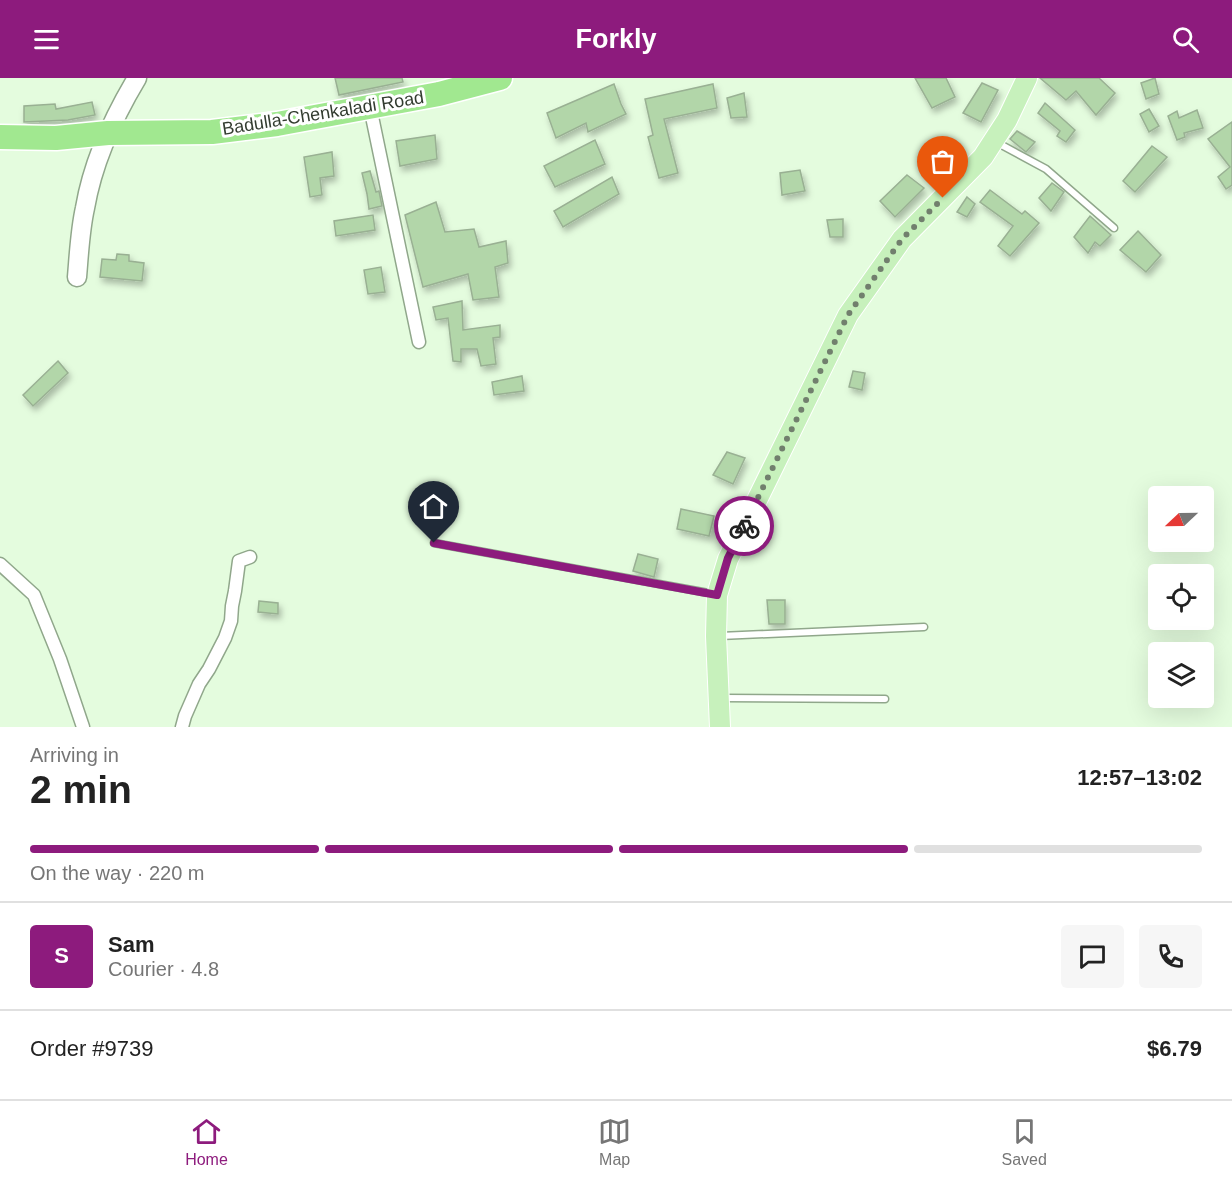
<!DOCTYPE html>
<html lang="en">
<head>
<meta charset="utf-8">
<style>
	:root { --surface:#fff; --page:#f6f6f6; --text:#222; --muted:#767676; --line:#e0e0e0; --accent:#8d1b7d }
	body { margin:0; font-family:Helvetica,sans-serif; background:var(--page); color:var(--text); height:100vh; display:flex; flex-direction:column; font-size:22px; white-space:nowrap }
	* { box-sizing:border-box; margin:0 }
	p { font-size:20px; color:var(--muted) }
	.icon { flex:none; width:33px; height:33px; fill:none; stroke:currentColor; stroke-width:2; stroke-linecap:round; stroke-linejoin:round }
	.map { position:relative; height:649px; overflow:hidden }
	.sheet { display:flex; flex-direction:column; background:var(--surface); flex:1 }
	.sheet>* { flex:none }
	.needle { width:39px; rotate:248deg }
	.buttons { position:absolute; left:1148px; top:408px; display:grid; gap:12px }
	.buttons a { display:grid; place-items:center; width:66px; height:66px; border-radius:6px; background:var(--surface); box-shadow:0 6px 24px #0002; font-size:30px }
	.pin { position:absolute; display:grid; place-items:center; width:51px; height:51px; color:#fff; margin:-62px -26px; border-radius:50% 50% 50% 0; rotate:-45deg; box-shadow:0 0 6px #0007 }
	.pin .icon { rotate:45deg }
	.courier { position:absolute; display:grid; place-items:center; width:60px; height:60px; margin:-30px; border:4px solid #8d1b7d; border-radius:50%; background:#fff; color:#222; box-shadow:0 2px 8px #0007 }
	.headline em { font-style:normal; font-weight:600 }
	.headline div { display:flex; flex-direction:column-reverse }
	.headline { display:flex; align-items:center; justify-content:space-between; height:102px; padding:0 30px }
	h1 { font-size:39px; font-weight:600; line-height:45px }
	.bar { display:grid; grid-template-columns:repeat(4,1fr); gap:9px 6px; align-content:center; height:72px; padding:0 30px }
	.bar i { height:8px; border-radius:4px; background:var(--line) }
	.bar .selected { background:var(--accent) }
	.bar p { grid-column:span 4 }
	.line { display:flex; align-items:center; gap:15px; padding:0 30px; border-top:2px solid var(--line) }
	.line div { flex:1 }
	.round { display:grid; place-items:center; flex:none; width:63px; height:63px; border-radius:6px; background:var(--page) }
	header { display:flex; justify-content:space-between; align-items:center; height:78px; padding:0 30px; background:var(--accent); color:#fff; font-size:27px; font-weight:600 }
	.tabs { display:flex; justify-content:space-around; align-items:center; height:84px; border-top:2px solid var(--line); background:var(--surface); font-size:16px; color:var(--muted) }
	.tabs a { display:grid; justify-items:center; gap:3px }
	.tabs .selected { color:var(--accent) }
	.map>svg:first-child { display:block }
</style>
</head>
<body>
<header><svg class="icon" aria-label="menu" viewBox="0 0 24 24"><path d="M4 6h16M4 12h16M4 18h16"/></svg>Forkly<svg class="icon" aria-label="search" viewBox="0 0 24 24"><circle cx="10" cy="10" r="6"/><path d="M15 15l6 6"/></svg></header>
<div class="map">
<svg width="1232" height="649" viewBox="0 0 1232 649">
	<defs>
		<filter id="shadow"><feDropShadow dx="2.5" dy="4.5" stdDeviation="3" flood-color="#0004"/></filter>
	</defs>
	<rect width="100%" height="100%" fill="#e4fcde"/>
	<!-- building -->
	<g fill="#b2d6a9" stroke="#99b093" stroke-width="1.5" filter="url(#shadow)">
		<polygon points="335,0 402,0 403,4 339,17"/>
		<polygon points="915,0 946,0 955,19 932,30"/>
		<polygon points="1040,0 1099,0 1115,15 1096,37 1076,13 1066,22"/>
		<polygon points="1155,0 1159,16 1146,21 1141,5"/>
		<polygon points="982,5 998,12 981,44 963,35"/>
		<polygon points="614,6 621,26 626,36 588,54 586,45 556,60 547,35"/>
		<polygon points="713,6 717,30 664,41 678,95 659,100 648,59 653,57 645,21"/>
		<polygon points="744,15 747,39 731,40 727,20"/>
		<polygon points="92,24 95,37 68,42 24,44 24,28 55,26 56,31"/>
		<polygon points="1045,25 1075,52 1066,64 1057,58 1060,53 1038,35"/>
		<polygon points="1149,31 1159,48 1149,54 1140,36"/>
		<polygon points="1197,32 1203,50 1184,55 1185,59 1177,62 1168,38 1177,33 1179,40"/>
		<polygon points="1232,44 1232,107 1226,111 1218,99 1230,89 1208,61"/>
		<polygon points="1017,53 1035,64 1026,74 1010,61"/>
		<polygon points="435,57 437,81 400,88 396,63"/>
		<polygon points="595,62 605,86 555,109 544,88"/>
		<polygon points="1152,68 1167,79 1135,114 1123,103"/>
		<polygon points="332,74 334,98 320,100 322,117 310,119 304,79"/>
		<polygon points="800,92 805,113 782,117 780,95"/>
		<polygon points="370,93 376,114 379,113 382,128 369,131 367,116 362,95"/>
		<polygon points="907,97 924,110 895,139 880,123"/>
		<polygon points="612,99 619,116 563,149 554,133"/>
		<polygon points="1052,105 1064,114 1051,133 1039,120"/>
		<polygon points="990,112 1022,136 1025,133 1039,145 1010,178 998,168 1013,148 980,124"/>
		<polygon points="967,119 975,126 967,139 957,134"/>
		<polygon points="436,124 445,154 474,151 479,169 506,163 508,185 495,189 499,219 473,222 468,196 423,209 405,137"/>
		<polygon points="373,137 375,152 336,158 334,143"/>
		<polygon points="1090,138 1111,157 1100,168 1095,164 1088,175 1074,159"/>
		<polygon points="843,141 843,159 830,159 827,142"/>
		<polygon points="1138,153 1161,177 1146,194 1120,172"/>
		<polygon points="117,176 129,177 129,183 144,185 142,203 100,199 102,181 116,182"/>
		<polygon points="381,189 385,214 368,216 364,192"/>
		<polygon points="462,223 463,252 500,247 500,259 493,260 496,286 481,288 477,271 461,271 461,284 453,283 448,240 436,242 433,229"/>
		<polygon points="58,283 68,295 33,328 23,317"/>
		<polygon points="853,293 865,295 862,312 849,309"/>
		<polygon points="522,298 524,313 494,317 492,304"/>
		<polygon points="727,374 745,380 733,406 713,397"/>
		<polygon points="681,431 714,438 709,458 677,451"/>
		<polygon points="638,476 658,481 654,499 633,493"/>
		<polygon points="767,522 785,522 785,546 769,546"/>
		<polygon points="259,523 278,525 278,536 258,534"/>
	</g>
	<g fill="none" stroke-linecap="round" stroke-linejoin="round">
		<defs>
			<g id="lane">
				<polyline points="996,64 1046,91 1114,150"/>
				<polyline points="434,465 714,516"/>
				<polyline points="720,558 924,549"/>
				<polyline points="723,620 885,621"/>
			</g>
			<g id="street">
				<polyline points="370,29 419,264"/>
				<polyline points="0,486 34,517 60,581 83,649"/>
				<polyline points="182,649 185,638 199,606 209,591 225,560 231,543 232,528 235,513 239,483 250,479"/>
			</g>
			<path id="secondary" d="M77 199C79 176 80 152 85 130 93 83 113 40 137 0"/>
			<polyline id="primary" points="720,649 716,558 717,517 728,481 848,237 902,161 983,79 1007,42 1027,0"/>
			<polyline id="highway" points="0,59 56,60 108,55 212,54 277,46 439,16 500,0"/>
		</defs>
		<!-- lane casing -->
		<use href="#lane" stroke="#90a78b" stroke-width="9"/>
		<!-- street casing -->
		<use href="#street" stroke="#90a78b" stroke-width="15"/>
		<!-- secondary casing -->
		<use href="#secondary" stroke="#90a78b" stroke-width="21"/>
		<!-- primary casing -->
		<use href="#primary" stroke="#fff" stroke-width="22"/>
		<!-- highway casing -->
		<use href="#highway" stroke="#fff" stroke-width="27"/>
		<!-- lane -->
		<use href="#lane" stroke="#fff" stroke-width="6"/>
		<!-- street -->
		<use href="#street" stroke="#fff" stroke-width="12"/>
		<!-- secondary -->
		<use href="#secondary" stroke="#fff" stroke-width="18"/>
		<!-- primary -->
		<use href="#primary" stroke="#c7f1bc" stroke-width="20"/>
		<!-- highway -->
		<use href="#highway" stroke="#a1e890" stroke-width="24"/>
	</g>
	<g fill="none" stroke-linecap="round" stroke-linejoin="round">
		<!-- done -->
		<polyline stroke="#717f6d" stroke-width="6" stroke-dasharray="0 10.8" points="744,448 848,237 902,161 943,120"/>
		<!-- route -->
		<polyline stroke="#8d1b7d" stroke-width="8" points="434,465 717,517 728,480 744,448"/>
	</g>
	<g text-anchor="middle" stroke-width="6" stroke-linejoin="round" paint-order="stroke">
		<!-- street labels -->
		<g font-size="18" fill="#333c30" stroke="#fff">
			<text transform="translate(323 35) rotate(-9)" y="6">Badulla-Chenkaladi Road</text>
		</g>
	</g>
</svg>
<div class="buttons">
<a><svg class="needle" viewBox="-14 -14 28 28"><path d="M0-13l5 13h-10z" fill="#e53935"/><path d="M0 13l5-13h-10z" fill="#767676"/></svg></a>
<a><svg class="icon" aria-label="locate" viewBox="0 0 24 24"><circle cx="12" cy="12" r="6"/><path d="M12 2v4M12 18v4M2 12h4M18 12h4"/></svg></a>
<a><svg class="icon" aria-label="layers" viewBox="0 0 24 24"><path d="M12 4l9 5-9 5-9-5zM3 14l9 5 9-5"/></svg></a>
</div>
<div class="pin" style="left:943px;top:120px;background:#ea580c"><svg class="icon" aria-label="bag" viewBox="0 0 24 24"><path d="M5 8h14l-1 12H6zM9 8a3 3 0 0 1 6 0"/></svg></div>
<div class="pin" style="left:434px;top:465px;background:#1f2937"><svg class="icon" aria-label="home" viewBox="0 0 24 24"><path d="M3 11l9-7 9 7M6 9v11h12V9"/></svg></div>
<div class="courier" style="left:744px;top:448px"><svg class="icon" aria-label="bike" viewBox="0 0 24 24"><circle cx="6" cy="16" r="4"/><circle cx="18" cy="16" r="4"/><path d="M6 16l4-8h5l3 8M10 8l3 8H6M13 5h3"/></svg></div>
</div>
<section class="sheet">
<div class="headline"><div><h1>2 min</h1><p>Arriving in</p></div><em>12:57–13:02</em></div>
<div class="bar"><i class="selected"></i><i class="selected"></i><i class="selected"></i><i></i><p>On the way · 220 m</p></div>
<div class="line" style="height:108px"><b class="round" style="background:var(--accent);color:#fff">S</b><div><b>Sam</b><p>Courier · 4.8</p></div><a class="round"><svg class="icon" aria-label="chat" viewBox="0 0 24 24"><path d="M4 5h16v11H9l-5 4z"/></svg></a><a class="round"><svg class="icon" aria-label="phone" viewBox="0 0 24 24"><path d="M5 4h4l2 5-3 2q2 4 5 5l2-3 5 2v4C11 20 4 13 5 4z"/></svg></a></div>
<div class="line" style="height:78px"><div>Order #9739</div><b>$6.79</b></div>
</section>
<nav class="tabs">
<a class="selected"><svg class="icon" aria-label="home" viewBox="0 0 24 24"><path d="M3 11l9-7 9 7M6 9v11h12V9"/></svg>Home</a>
<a><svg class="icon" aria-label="map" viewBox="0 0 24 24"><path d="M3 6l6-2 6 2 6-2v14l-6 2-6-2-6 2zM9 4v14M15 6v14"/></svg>Map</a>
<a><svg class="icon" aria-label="saved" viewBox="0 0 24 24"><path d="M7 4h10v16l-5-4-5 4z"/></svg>Saved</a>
</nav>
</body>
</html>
